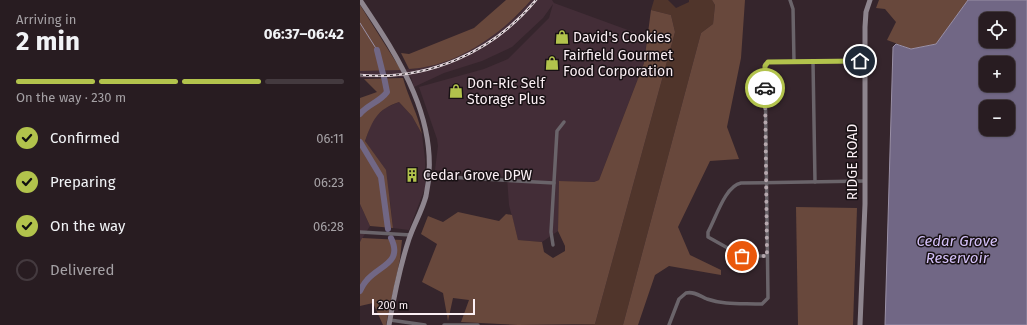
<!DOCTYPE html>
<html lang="en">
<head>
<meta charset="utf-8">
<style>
	:root { --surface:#281c21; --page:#34292e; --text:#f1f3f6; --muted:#a5a1a5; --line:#443a3f; --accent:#b2c34c }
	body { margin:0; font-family:"Fira Sans",sans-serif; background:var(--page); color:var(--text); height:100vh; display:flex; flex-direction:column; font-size:15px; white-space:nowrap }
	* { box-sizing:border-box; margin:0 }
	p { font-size:13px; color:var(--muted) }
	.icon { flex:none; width:22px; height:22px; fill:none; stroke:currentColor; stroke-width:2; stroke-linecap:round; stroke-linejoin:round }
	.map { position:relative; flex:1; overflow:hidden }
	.panel { display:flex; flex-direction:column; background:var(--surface); width:360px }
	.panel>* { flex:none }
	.tools { position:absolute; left:619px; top:12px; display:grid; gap:8px }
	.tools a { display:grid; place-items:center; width:36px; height:36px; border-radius:8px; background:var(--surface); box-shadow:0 1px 3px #0004,0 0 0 1px var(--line); font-size:20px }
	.scale { position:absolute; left:12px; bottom:10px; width:103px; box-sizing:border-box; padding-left:4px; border:2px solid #fbeff4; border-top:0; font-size:11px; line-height:14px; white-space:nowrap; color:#fbeff4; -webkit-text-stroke:3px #181114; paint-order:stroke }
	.pin { position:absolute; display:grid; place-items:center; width:34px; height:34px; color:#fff; margin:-17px; border:2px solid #fff; border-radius:50%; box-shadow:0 1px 4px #0007 }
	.courier { position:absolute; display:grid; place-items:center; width:40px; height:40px; margin:-20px; border:3px solid #b2c34c; border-radius:50%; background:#fff; color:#222; box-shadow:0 1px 5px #0007 }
	.summary em { font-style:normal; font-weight:700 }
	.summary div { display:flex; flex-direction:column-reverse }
	.summary { display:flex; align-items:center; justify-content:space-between; height:68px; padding:0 16px }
	h1 { font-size:26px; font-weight:700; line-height:30px }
	.bar { display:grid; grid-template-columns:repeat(4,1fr); gap:6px 4px; align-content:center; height:48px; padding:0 16px }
	.bar i { height:5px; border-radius:3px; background:var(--line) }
	.bar .current { background:var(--accent) }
	.bar p { grid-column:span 4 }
	ol { padding:0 16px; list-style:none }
	li { display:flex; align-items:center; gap:12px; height:44px }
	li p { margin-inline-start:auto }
	li .icon { padding:4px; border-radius:50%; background:var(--accent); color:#111; stroke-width:4 }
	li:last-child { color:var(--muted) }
	li i { width:22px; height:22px; border:2px solid var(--line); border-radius:50% }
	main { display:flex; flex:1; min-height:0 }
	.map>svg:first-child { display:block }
</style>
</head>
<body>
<main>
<section class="panel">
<div class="summary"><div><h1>2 min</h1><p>Arriving in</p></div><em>06:37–06:42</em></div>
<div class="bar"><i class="current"></i><i class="current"></i><i class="current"></i><i></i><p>On the way · 230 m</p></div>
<ol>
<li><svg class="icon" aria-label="check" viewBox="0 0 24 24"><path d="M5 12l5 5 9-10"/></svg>Confirmed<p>06:11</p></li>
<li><svg class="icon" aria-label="check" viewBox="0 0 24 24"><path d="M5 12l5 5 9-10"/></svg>Preparing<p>06:23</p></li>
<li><svg class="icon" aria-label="check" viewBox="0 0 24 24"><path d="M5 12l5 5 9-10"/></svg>On the way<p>06:28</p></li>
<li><i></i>Delivered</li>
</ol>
</section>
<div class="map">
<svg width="667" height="325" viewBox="0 0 667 325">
	<rect width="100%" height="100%" fill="#35252c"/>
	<!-- built -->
	<g fill="#432d37">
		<polygon points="171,0 192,0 194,3 287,37 284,63 239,180 234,182 199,181 198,231 182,242 158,240 149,205 147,177 75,170 78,146 77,139 59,87 124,69 148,59 189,18 193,4 183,18 152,47 122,61 84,73 54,87 51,77 0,78 0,71 55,69 156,17"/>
		<polygon points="39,102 52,116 62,134 65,159 65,188 49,230 33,228 30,201 5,141 13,119 25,108"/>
		<polygon points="0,204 10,226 0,242"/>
	</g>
	<!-- green -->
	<polygon fill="#50352b" points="294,0 308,0 316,8 329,2 329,0 352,0 355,5 353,24 341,33 263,325 211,325 235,324 315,32 311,15 291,10"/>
	<!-- forest -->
	<g fill="#68483c">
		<path d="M146 0H171C142 34 96 67 49 69L41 53 49 54 114 28Z"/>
		<polygon points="352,0 385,0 381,58 367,127 379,159 350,161 318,227 330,255 361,270 361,275 309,266 295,275 278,325 263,325 341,33 353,24 355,5"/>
		<polygon points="519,0 608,0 576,44 551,49 527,40 536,22 525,9 516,8"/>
		<polygon points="0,5 41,70 0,71"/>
		<polygon points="291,10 311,15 315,32 235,324 158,325 101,322 109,300 93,298 88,321 83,293 62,282 77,244 61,234 68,216 83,222 98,212 139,221 146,214 152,215 158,240 182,242 184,252 193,258 205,251 205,246 198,231 199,181 234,182 239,180 284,63"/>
		<path d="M43 78C48 97 58 114 62 134L52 116 39 102C16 110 13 120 5 141L26 170 33 228 10 226 0 204V98L17 92 4 79Z"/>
		<polygon points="436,207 497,208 493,325 438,325"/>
		<polygon points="2,238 42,240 40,259 26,325 23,325 13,303 0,306 0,242"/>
	</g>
	<!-- water -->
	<path fill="#716785" stroke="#9a90a6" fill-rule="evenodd" d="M608 0H667V325H525L533 47 536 44 551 49 576 44ZM626 19H648V41H626ZM626 63H648V85H626ZM626 107H648V129H626Z"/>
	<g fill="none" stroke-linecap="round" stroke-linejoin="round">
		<!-- stream -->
		<polyline stroke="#9a90a6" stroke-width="1" points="0,23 17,50"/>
		<!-- river -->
		<g stroke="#716785" stroke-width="6">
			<polyline points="17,50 23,74"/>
			<path d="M0 114C8 104 20 102 27 92L24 77"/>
			<polyline points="0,142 21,177 28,229"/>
			<path d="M0 291C2 287 4 283 7 280 20 265 43 263 31 238"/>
		</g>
		<!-- street -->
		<g stroke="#6a646a" stroke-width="3.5">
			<polyline points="430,0 433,9 434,62"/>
			<polyline points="453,62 455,182"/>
			<polyline points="68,176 194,183"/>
			<polyline points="0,232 51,235"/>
			<polyline points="193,245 191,232 197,131 204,122"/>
			<path d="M407 256H382L348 237V232C356 218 365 186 381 183L505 181"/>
			<polyline points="30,320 65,325"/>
			<polyline points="84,325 118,325"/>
			<path d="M309 325 319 299 326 293C334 291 340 296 347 299 364 305 383 303 402 304L408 298 405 64 409 62 505 61"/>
		</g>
		<!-- secondary -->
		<g stroke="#8e858e" stroke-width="5">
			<path d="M0 0C39 58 82 123 66 196 62 211 54 224 49 239 40 266 34 296 29 325"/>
			<polyline points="500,325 505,204 505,27 506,12 510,0"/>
		</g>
		<defs>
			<path id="rail" d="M0 75C68 81 133 52 176 0"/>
		</defs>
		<!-- rail casing -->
		<use href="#rail" stroke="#e1d5da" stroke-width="2.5"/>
		<!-- rail -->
		<use href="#rail" stroke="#181114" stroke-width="1" stroke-dasharray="3" stroke-linecap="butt"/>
	</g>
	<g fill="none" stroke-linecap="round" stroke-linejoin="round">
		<!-- done -->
		<polyline stroke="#b6a8ae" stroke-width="4" stroke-dasharray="0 7.2" points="382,256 407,256 405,88"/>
		<!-- route -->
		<polyline stroke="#b2c34c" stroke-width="5" points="405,88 405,66 408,62 500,61"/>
	</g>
	<!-- icons -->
	<defs>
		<symbol id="shop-bare" viewBox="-9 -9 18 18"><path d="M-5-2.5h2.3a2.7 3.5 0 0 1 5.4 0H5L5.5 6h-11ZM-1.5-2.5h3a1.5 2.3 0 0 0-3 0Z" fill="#b2c34c" stroke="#181114" stroke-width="2.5" paint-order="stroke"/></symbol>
		<symbol id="building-bare" viewBox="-9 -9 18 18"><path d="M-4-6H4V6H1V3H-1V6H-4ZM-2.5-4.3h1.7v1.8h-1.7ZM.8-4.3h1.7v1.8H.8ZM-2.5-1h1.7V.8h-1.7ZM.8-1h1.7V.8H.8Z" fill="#b2c34c" stroke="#181114" stroke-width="2.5" paint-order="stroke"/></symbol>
	</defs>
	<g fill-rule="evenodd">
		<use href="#shop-bare" x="192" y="27" width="20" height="20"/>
		<use href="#shop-bare" x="182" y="53" width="20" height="20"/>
		<use href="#shop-bare" x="86" y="81" width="20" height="20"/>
		<use href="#building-bare" x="42" y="165" width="20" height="20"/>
	</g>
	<g text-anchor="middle" stroke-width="3" stroke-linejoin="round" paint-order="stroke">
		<!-- poi labels -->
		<g font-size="14" fill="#fbeff4" stroke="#181114" text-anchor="start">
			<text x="213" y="42">David's Cookies</text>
			<text x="203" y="60">Fairfield Gourmet<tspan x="203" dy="16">Food Corporation</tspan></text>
			<text x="107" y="88">Don-Ric Self<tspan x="107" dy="16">Storage Plus</tspan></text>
			<text x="63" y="180">Cedar Grove DPW</text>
		</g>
		<!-- street labels -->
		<g font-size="14" fill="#fbeff4" stroke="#181114">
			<text transform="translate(492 162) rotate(-90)" y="5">RIDGE ROAD</text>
		</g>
		<!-- water labels -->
		<g font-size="15" font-style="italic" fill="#d3c0f7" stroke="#181114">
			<text x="597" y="246">Cedar Grove<tspan x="597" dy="17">Reservoir</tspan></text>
		</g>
	</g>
</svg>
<div class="tools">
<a><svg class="icon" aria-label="locate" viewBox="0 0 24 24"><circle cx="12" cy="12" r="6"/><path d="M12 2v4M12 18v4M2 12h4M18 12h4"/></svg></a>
<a>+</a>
<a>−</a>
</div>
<div class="scale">200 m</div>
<div class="pin" style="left:382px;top:256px;background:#ea580c"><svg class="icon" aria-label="bag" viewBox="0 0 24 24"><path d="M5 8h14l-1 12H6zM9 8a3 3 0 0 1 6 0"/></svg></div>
<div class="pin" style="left:500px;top:61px;background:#1f2937"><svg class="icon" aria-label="home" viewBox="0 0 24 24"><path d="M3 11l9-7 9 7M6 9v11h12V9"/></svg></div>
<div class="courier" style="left:405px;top:88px"><svg class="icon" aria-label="car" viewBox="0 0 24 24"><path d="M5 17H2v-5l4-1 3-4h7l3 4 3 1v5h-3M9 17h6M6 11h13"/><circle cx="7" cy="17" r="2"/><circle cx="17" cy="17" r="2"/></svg></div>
</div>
</main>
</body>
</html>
